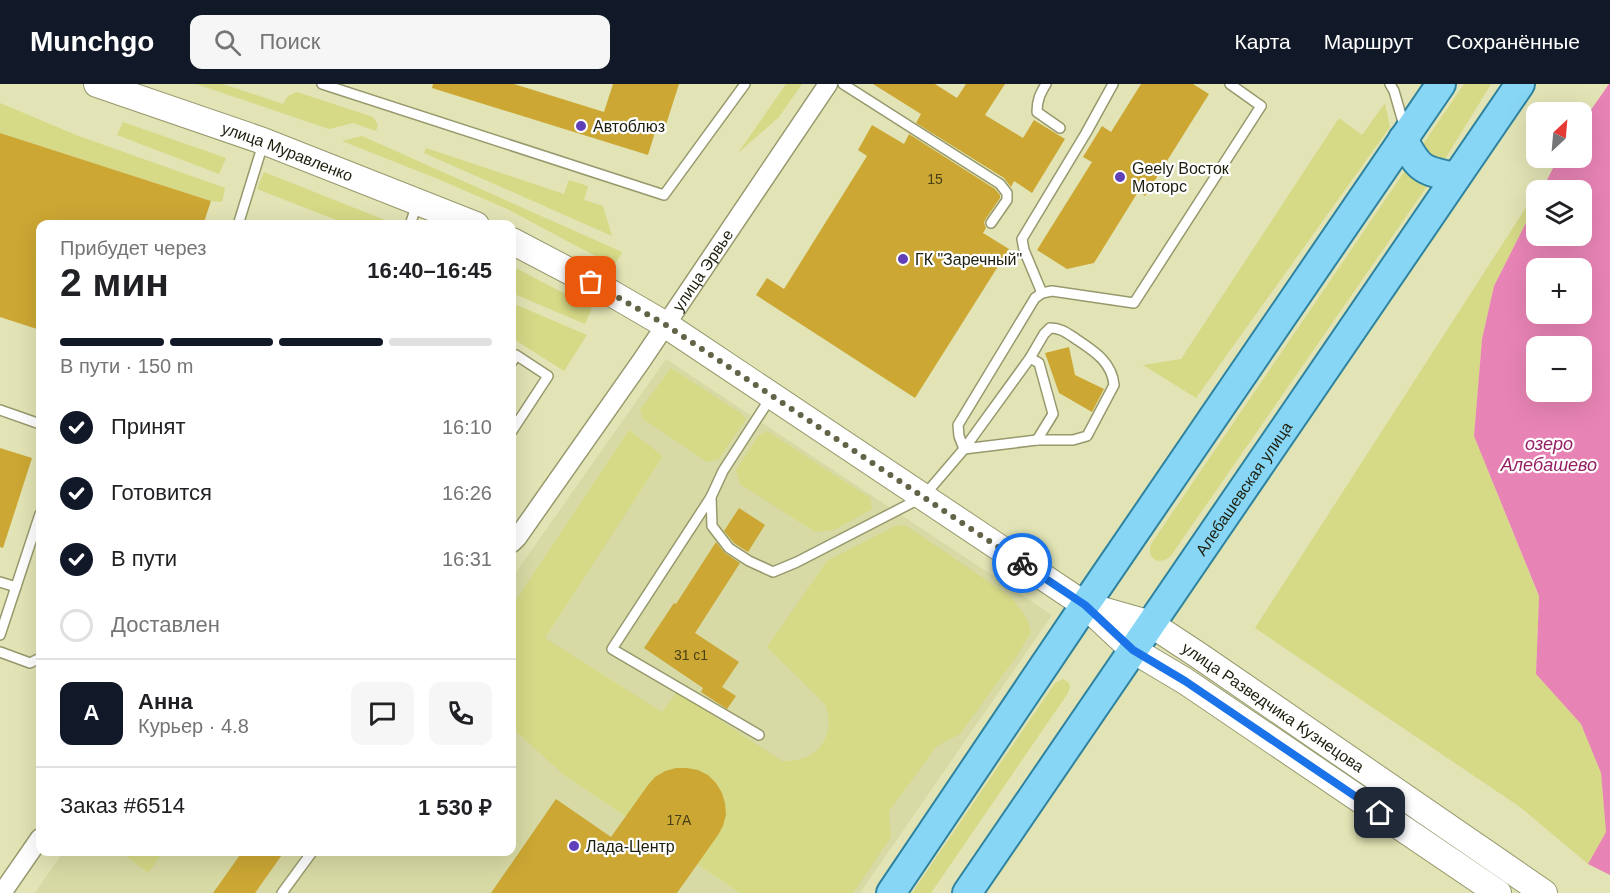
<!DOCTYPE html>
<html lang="ru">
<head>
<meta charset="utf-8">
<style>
	:root { --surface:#fff; --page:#f6f6f6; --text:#202124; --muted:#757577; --line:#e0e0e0; --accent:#111827 }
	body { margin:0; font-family:Arial,sans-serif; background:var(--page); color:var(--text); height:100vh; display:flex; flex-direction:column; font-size:22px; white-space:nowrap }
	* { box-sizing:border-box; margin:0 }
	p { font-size:20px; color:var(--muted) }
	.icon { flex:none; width:33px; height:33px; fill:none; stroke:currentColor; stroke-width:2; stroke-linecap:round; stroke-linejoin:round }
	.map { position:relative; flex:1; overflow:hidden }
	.details { position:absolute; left:36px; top:136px; width:480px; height:636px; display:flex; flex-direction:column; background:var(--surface); border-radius:12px; box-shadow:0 6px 24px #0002 }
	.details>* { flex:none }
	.needle { width:39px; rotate:26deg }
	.buttons { position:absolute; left:1526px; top:18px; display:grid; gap:12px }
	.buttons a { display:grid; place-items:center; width:66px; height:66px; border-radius:12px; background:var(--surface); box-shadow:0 6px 24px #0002; font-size:30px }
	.pin { position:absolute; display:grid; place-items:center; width:51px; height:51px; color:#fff; margin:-26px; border-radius:12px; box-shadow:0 3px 9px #0006 }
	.courier { position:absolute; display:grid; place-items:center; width:60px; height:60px; margin:-30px; border:4px solid #1a73e8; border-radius:50%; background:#fff; color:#222; box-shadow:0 2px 8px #0007 }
	.headline em { font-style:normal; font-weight:700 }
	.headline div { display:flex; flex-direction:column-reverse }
	.headline { display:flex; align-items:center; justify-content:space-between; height:102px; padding:0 24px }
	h1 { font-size:39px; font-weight:700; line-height:45px }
	.bar { display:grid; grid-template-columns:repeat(4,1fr); gap:9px 6px; align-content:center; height:72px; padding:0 24px }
	.bar i { height:8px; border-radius:4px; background:var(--line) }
	.bar .selected { background:var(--accent) }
	.bar p { grid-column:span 4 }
	.line { display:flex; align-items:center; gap:15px; padding:0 24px; border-top:2px solid var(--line) }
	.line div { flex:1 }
	.round { display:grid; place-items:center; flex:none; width:63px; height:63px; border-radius:12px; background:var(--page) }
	ol { padding:0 24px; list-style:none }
	li { display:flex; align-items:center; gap:18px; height:66px }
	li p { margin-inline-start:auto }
	li .icon { padding:6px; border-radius:50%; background:var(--accent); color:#fff; stroke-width:4 }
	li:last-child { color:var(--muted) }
	li i { width:33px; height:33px; border:3px solid var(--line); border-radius:50% }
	header { display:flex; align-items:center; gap:36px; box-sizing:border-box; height:84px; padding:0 30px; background:var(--accent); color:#fff }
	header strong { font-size:28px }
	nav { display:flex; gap:33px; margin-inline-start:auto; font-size:21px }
	.search { width:420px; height:54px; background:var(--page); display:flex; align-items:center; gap:15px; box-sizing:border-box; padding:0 21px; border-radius:12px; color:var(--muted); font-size:22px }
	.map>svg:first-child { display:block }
</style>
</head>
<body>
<header>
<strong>Munchgo</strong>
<div class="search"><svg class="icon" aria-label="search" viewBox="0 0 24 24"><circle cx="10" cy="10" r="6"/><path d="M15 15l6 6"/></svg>Поиск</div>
<nav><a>Карта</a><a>Маршрут</a><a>Сохранённые</a></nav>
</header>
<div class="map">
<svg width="1610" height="809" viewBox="0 0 1610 809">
	<rect width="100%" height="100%" fill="#e2e4b5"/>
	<!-- built -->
	<polygon fill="#d7daa4" points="666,275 1052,531 860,809 35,809 63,768 512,768 512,494"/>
	<!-- green -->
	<g fill="#d6d986">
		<polygon points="196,0 223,0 283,20 288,12 297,8 373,33 378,41 376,47 353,39 329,45"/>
		<polygon points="786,0 802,0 779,33 738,69"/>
		<path d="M1464 0H1491L1439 85 1170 473C1158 482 1146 474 1151 460Z"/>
		<polygon points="0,19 76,51 225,104 222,118 211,117 0,49"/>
		<polygon points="1385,19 1390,43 1196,314 1143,281 1181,275 1339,34 1362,51"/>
		<polygon points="123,38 226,74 219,90 117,51"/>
		<polygon points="362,52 622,168 614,182 507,125 438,95 342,57"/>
		<polygon points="426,64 564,110 569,96 588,102 584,116 603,122 612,152 424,69"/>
		<polygon points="264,88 385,136 389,141 349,141 257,105"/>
		<polygon points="1536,108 1536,119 1494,202 1482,255 1474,352 1539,513 1536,590 1581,640 1601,689 1606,748 1588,780 1520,723 1255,544"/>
		<polygon points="512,182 592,224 585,240 512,209"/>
		<polygon points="512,219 587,251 564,287 512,254"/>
		<polygon points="671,284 742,330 746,335 719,375 707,378 643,335 640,326"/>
		<path d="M629 346 663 372 545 554 662 628 677 608 782 677C817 679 837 653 825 620L767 563 827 477 895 442 905 441 1011 513 1027 535 1031 548 1018 570 960 650 937 662 889 727 891 753 853 809H740L564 691 512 644V522Z"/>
		<polygon points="767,347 870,414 872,425 834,446 815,448 740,400 736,386 758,352"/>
		<path d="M1063 595C1067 597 1069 598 1070 603L1068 609 931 809H912L1055 599Z"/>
		<polygon points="121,768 163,768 148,789"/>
	</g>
	<!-- water -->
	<path fill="#e884b5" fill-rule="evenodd" d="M1609 0H1610V791L1588 780 1606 748 1601 689 1581 640 1536 590 1539 512 1474 352 1482 255 1494 202 1536 119V152H1581V106H1542L1558 74H1581V40ZM1536 184H1581V230H1536ZM1536 262H1581V308H1536Z"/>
	<!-- building -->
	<g fill="#cca734">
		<polygon points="433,0 514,0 604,28 613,0 679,0 664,47 656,45 648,71 432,4"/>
		<polygon points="873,0 935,0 957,14 966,0 1005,0 985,31 1023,54 1034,36 1065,55 1032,109 1014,97 1011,103 1004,94 916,39 921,30"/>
		<polygon points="1141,0 1193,0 1209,10 1145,112 1138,108 1094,179 1067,185 1037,166 1092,78 1083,73 1102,42 1111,48"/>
		<polygon points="872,41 904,60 909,50 995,105 1000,111 1000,114 985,136 984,139 986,144 983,149 1009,165 915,314 756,211 767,194 784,205 867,72 858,66"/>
		<polygon points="0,49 211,117 203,141 40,141 40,246 0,233"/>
		<polygon points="1069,263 1075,291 1104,305 1092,328 1059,309 1045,269"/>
		<polygon points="0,364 32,374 3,464 0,463"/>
		<polygon points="739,424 765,441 748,468 734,459 724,447"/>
		<polygon points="716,458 725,469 740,479 695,549 739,578 722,603 736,612 727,625 701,608 703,604 644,564 674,519 676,520"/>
		<polygon points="676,684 687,684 698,686 708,691 716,699 722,709 725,719 726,731 723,742 718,751 677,809 491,809 556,715 611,753 648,701 655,693 665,687"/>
		<polygon points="242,768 284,768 255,809 213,809"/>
	</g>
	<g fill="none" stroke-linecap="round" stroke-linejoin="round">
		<defs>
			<g id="lane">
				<polyline points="322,0 664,111 745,0"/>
				<polyline points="843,0 1000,100 1007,109 1007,116 991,139"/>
				<path d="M1046 0C1040 10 1037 16 1037 28L1060 44"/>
				<polyline points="1390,0 1394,7 1403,38 1403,43"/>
				<polyline points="238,141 263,60"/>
				<polyline points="410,141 417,120"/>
				<polyline points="1042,209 1024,166 1022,155 1086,49 1113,0"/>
				<path d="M1050 244C1061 244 1067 249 1076 255 1094 267 1112 278 1114 301L1087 352 1073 356H1037L964 365 1030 274 1044 250Z"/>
				<polyline points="1030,274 1039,279 1053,330 1037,356"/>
				<polyline points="512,278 516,271 548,292 512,347"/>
				<polyline points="771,313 723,387 711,413 712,442 729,464 749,477 773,488 797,478 923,413 964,365 959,352 958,341 1035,214 1042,209 1052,207 1134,219 1261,22 1230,0"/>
				<polyline points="0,326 40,340"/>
				<polyline points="711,413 612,565 759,651"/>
				<polyline points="0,498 16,503"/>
				<polyline points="0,551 40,430"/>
				<polyline points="0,568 30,579 40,574"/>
				<polyline points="282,809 312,768"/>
			</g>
			<g id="street">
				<path id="s1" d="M512 459 517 454 642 276 828 0"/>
				<polyline points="2,809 40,754"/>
			</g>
			<g id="secondary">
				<path id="s2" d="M97 0 263 57 476 141"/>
				<polyline points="512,157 611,209 666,241 1085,521 1133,566 1185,597 1498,809"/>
				<path id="s3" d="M1091 523 1151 540 1201 573 1544 809"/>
			</g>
			<g id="primary">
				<path d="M1403 55C1419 86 1423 87 1456 93"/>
				<polyline points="891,809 1085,521 1441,0"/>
				<path id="s4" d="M967 809 1520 0"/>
			</g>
		</defs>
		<!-- lane casing -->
		<use href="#lane" stroke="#97996d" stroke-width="12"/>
		<!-- street casing -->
		<use href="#street" stroke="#97996d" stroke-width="21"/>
		<!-- secondary casing -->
		<use href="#secondary" stroke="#97996d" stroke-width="28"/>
		<!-- primary casing -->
		<use href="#primary" stroke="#2f839f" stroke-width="32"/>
		<!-- lane -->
		<use href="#lane" stroke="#fff" stroke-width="9"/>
		<!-- street -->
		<use href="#street" stroke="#fff" stroke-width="18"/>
		<!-- secondary -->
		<use href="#secondary" stroke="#fff" stroke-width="26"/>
		<!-- primary -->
		<use href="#primary" stroke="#88d6f5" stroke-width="28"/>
	</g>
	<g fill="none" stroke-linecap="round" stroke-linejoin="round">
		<!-- done -->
		<polyline stroke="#626347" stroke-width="6" stroke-dasharray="0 10.8" points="591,198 666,241 1022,479"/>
		<!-- route -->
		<polyline stroke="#1a73e8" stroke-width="8" points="1022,479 1085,521 1133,566 1185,597 1380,729"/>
	</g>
	<!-- markers -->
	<g fill="#6040b9" stroke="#fff" stroke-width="2">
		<circle cx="581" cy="42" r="6"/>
		<circle cx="1120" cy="93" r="6"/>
		<circle cx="903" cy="175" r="6"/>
		<circle cx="574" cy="762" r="6"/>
	</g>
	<g text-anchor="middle" stroke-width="4.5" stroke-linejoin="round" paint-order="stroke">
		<!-- number labels -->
		<g font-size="14" fill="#494016">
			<text x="935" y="100">15</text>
			<text x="691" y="576">31 с1</text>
			<text x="679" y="741">17А</text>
		</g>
		<!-- poi labels -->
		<g font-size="16" fill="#1d1e0c" stroke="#fff" text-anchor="start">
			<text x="593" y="48">Автоблюз</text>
			<text x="1132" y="90">Geely Восток<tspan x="1132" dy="18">Моторс</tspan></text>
			<text x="915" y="181">ГК "Заречный"</text>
			<text x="586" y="768">Лада-Центр</text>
		</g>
		<!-- street labels -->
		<g font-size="16" fill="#1d1e0c" stroke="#fff">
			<text dy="6" stroke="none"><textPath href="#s2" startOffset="202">улица Муравленко</textPath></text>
			<text dy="6" stroke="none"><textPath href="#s1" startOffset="333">улица Эрвье</textPath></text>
			<text dy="6" stroke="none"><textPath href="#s4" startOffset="490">Алебашевская улица</textPath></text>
			<text dy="6" stroke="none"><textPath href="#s3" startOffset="210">улица Разведчика Кузнецова</textPath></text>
		</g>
		<!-- water labels -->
		<g font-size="18" font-style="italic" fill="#941f63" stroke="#fff">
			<text x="1549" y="366">озеро<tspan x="1549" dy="21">Алебашево</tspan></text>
		</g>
	</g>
</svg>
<div class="buttons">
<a><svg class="needle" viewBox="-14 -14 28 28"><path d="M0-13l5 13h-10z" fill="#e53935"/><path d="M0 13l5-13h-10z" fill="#757577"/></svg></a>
<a><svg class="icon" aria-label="layers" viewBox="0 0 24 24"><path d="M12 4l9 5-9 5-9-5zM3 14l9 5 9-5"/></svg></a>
<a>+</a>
<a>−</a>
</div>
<div class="pin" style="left:591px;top:198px;background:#ea580c"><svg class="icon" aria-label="bag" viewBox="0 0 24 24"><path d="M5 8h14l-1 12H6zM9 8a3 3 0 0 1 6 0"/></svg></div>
<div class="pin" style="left:1380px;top:729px;background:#1f2937"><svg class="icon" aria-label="home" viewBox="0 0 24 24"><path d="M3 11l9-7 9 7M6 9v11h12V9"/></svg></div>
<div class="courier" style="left:1022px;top:479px"><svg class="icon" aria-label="bike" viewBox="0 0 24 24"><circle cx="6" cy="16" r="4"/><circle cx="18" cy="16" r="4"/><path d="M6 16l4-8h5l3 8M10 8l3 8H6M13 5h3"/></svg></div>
<section class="details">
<div class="headline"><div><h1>2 мин</h1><p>Прибудет через</p></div><em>16:40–16:45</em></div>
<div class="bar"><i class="selected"></i><i class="selected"></i><i class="selected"></i><i></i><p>В пути · 150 m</p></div>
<ol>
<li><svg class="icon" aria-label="check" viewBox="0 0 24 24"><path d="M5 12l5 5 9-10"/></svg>Принят<p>16:10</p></li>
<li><svg class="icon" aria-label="check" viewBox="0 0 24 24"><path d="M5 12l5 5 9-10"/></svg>Готовится<p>16:26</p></li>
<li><svg class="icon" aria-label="check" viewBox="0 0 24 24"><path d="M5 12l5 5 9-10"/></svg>В пути<p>16:31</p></li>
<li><i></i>Доставлен</li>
</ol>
<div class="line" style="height:108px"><b class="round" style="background:var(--accent);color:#fff">А</b><div><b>Анна</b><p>Курьер · 4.8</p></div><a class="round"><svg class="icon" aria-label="chat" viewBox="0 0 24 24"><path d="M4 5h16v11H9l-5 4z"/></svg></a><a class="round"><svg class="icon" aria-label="phone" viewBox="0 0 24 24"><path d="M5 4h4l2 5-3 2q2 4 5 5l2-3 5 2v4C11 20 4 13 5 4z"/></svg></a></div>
<div class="line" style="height:78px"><div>Заказ #6514</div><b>1 530 ₽</b></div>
</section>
</div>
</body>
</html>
